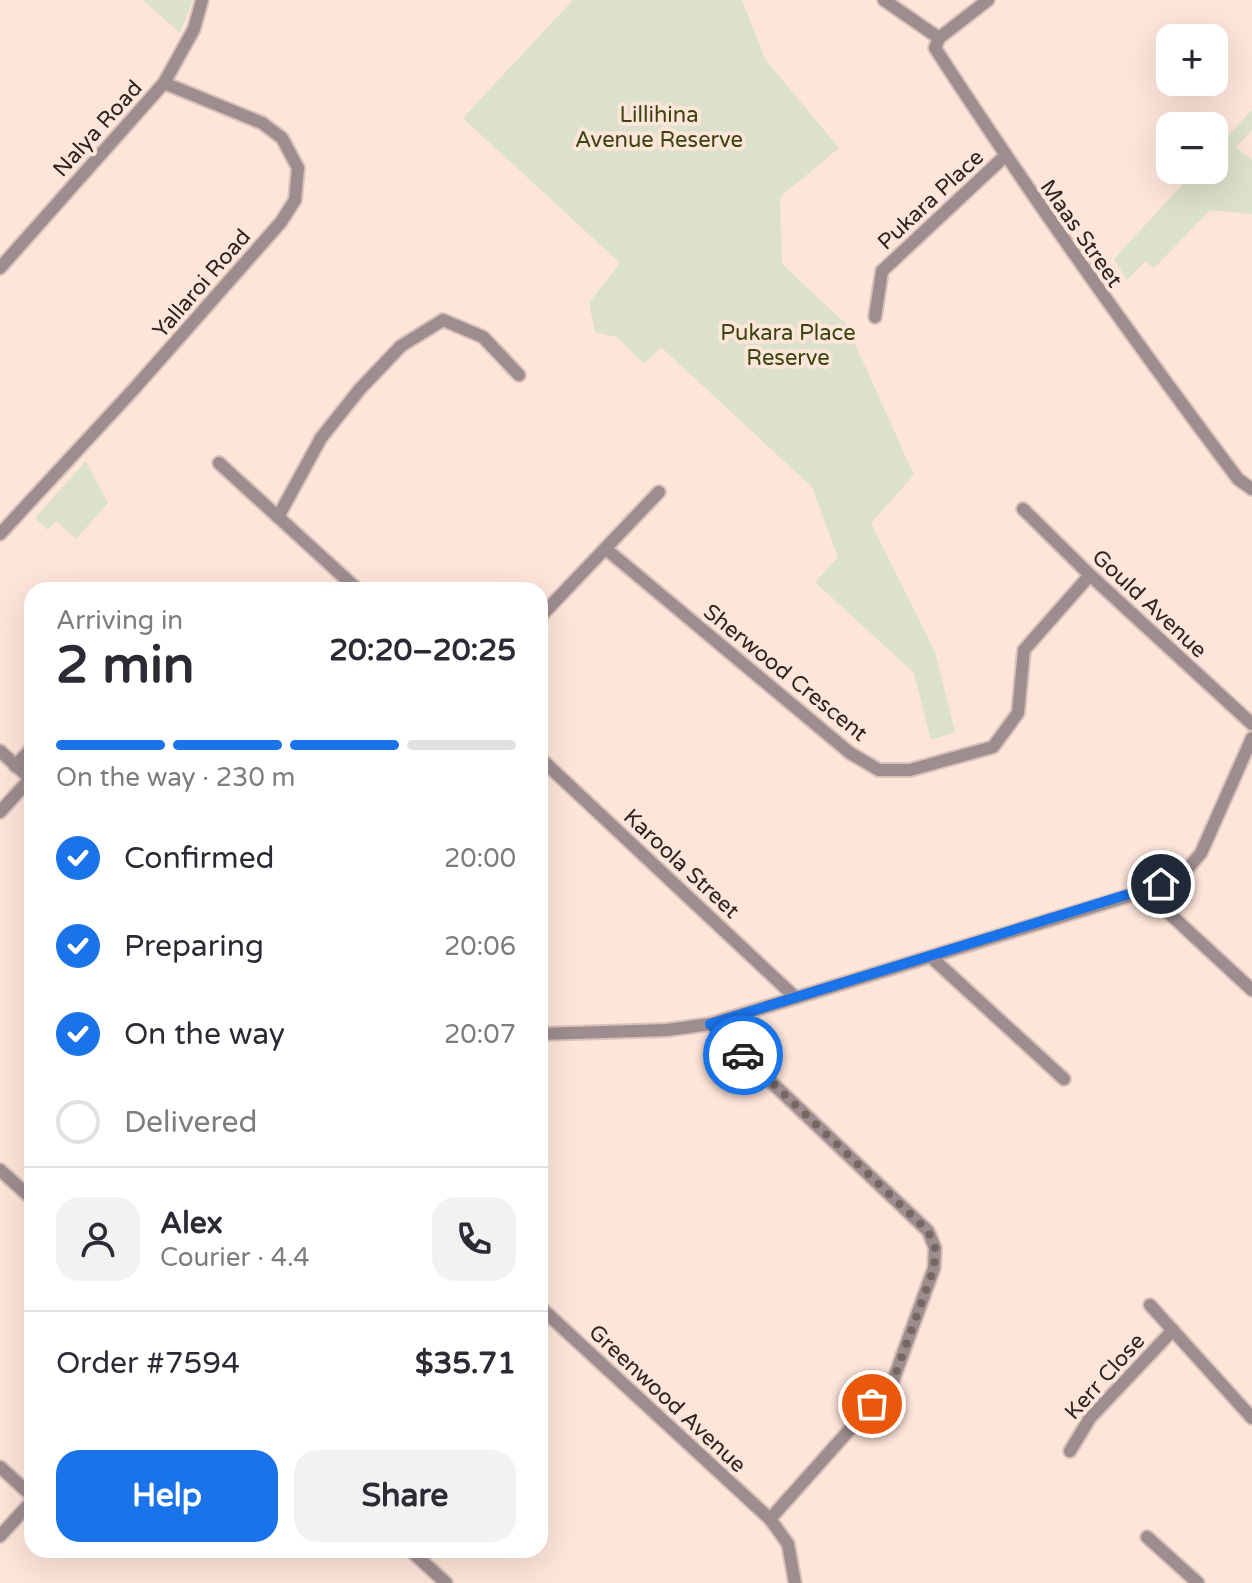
<!DOCTYPE html>
<html lang="en">
<head>
<meta charset="utf-8">
<style>
	:root { --surface:#fff; --page:#f2f2f3; --text:#2b2b33; --muted:#7c7c81; --line:#e1e1e2; --accent:#1a73e8 }
	body { margin:0; font-family:"Varela Round",sans-serif; background:var(--page); color:var(--text); height:100vh; display:flex; flex-direction:column; font-size:30px; white-space:nowrap }
	* { box-sizing:border-box; margin:0 }
	p { font-size:26px; color:var(--muted) }
	.icon { flex:none; width:44px; height:44px; fill:none; stroke:currentColor; stroke-width:2; stroke-linecap:round; stroke-linejoin:round }
	.map { position:relative; flex:1; overflow:hidden }
	.panel { position:absolute; left:24px; top:582px; width:524px; height:976px; display:flex; flex-direction:column; background:var(--surface); border-radius:24px; box-shadow:0 8px 32px #0002 }
	.panel>* { flex:none }
	.controls { position:absolute; left:1156px; top:24px; display:grid; gap:16px }
	.controls a { display:grid; place-items:center; width:72px; height:72px; border-radius:16px; background:var(--surface); box-shadow:0 8px 32px #0002; font-size:40px }
	.pin { position:absolute; display:grid; place-items:center; width:68px; height:68px; color:#fff; margin:-34px; border:4px solid #fff; border-radius:50%; box-shadow:0 2px 8px #0007 }
	.courier { position:absolute; display:grid; place-items:center; width:80px; height:80px; margin:-40px; border:6px solid #1a73e8; border-radius:50%; background:#fff; color:#222; box-shadow:0 2px 10px #0007 }
	.overview em { font-style:normal; font-weight:700 }
	.overview div { display:flex; flex-direction:column-reverse }
	.overview { display:flex; align-items:center; justify-content:space-between; height:136px; padding:0 32px }
	h1 { font-size:52px; font-weight:700; line-height:60px }
	.bar { display:grid; grid-template-columns:repeat(4,1fr); gap:12px 8px; align-content:center; height:96px; padding:0 32px }
	.bar i { height:10px; border-radius:6px; background:var(--line) }
	.bar .active { background:var(--accent) }
	.bar p { grid-column:span 4 }
	.line { display:flex; align-items:center; gap:20px; padding:0 32px; border-top:2px solid var(--line) }
	.line div { flex:1 }
	.round { display:grid; place-items:center; flex:none; width:84px; height:84px; border-radius:24px; background:var(--page) }
	ol { padding:0 32px; list-style:none }
	li { display:flex; align-items:center; gap:24px; height:88px }
	li p { margin-inline-start:auto }
	li .icon { padding:8px; border-radius:50%; background:var(--accent); color:#fff; stroke-width:4 }
	li:last-child { color:var(--muted) }
	li i { width:44px; height:44px; border:4px solid var(--line); border-radius:50% }
	.cta { display:flex; gap:16px; margin-top:auto; padding:16px 32px }
	.cta a { flex:1; height:92px; border-radius:24px; background:var(--accent); color:#fff; font-size:32px; font-weight:700; line-height:92px; text-align:center }
	.cta a+a { background:var(--page); color:var(--text) }
	.map>svg:first-child { display:block }
</style>
</head>
<body>
<div class="map">
<svg width="1252" height="1583" viewBox="0 0 1252 1583">
	<rect width="100%" height="100%" fill="#fde5da"/>
	<!-- green -->
	<g fill="#dbe1ca">
		<polygon points="143,0 193,0 180,33"/>
		<polygon points="573,0 742,0 765,59 839,148 780,197 782,264 846,324 914,475 871,523 935,652 955,732 931,740 914,673 815,582 838,557 812,487 661,347 644,364 617,337 595,332 589,303 620,263 463,118"/>
		<polygon points="1252,110 1252,130 1236,147 1252,160 1252,214 1210,210 1154,268 1145,261 1127,280 1114,259 1196,170 1214,170 1214,151"/>
		<polygon points="86,461 108,503 76,539 56,521 48,530 35,518"/>
	</g>
	<g fill="none" stroke-linecap="round" stroke-linejoin="round">
		<defs>
			<g id="minor">
				<polyline points="884,0 939,38"/>
				<path d="M988 0 939 38 935 48C1031 196 1132 338 1238 479L1252 489"/>
				<polyline points="0,268 164,83 194,29 202,0"/>
				<polyline points="875,317 882,271 1005,156"/>
				<polyline points="219,463 358,590"/>
				<polyline points="1023,509 1090,575 1252,724"/>
				<polyline points="278,517 321,438 360,389 401,346 443,320 483,337 519,375"/>
				<polyline points="0,534 134,389 281,222 295,200 298,168 282,138 262,123 164,83"/>
				<polyline points="606,549 850,753 879,770 910,770 993,747 1018,713 1024,650 1090,575"/>
				<polyline points="540,617 659,492"/>
				<polyline points="0,751 32,780"/>
				<polyline points="540,758 796,998"/>
				<polyline points="15,766 32,748"/>
				<polyline points="0,812 30,779"/>
				<polyline points="1145,891 1252,990"/>
				<polyline points="931,957 1064,1079"/>
				<polyline points="710,1024 928,1231 935,1248 934,1268 893,1381 770,1519"/>
				<polyline points="540,1034 667,1030 710,1024 1145,891 1185,872 1201,853 1252,738"/>
				<polyline points="0,1170 32,1199"/>
				<polyline points="1150,1305 1252,1418"/>
				<polyline points="540,1307 770,1519 788,1544 795,1583"/>
				<polyline points="1070,1451 1090,1418 1173,1330"/>
				<polyline points="0,1467 32,1496"/>
				<polyline points="0,1536 32,1501"/>
				<polyline points="1147,1537 1198,1583"/>
				<polyline points="410,1550 446,1583"/>
			</g>
		</defs>
		<!-- minor casing -->
		<use href="#minor" stroke="#d8c2b9" stroke-width="16"/>
		<!-- minor -->
		<use href="#minor" stroke="#9e8d8f" stroke-width="12"/>
	</g>
	<g fill="none" stroke-linecap="round" stroke-linejoin="round">
		<!-- done -->
		<polyline stroke="#766861" stroke-width="8" stroke-dasharray="0 14.4" points="743,1055 928,1231 935,1248 934,1268 893,1381 872,1404"/>
		<!-- route -->
		<polyline stroke="#1a73e8" stroke-width="10" points="743,1055 710,1024 1161,884"/>
	</g>
	<g text-anchor="middle" stroke-width="8" stroke-linejoin="round" paint-order="stroke">
		<!-- park labels -->
		<g font-size="22" fill="#3b440e" stroke="#fde5da">
			<text x="659" y="122">Lillihina<tspan x="659" dy="25">Avenue Reserve</tspan></text>
			<text x="788" y="340">Pukara Place<tspan x="788" dy="25">Reserve</tspan></text>
		</g>
		<!-- street labels -->
		<g font-size="22" fill="#2d2420" stroke="#fde5da">
			<text transform="translate(97 128) rotate(-48)" y="8">Nalya Road</text>
			<text transform="translate(930 199) rotate(-43)" y="8">Pukara Place</text>
			<text transform="translate(1082 233) rotate(55)" y="8">Maas Street</text>
			<text transform="translate(201 283) rotate(-49)" y="8">Yallaroi Road</text>
			<text transform="translate(1150 603) rotate(43)" y="8">Gould Avenue</text>
			<text transform="translate(786 672) rotate(39)" y="8">Sherwood Crescent</text>
			<text transform="translate(682 863) rotate(43)" y="8">Karoola Street</text>
			<text transform="translate(1104 1376) rotate(-48)" y="8">Kerr Close</text>
			<text transform="translate(668 1398) rotate(43)" y="8">Greenwood Avenue</text>
		</g>
	</g>
</svg>
<div class="controls">
<a>+</a>
<a>−</a>
</div>
<div class="pin" style="left:872px;top:1404px;background:#ea580c"><svg class="icon" aria-label="bag" viewBox="0 0 24 24"><path d="M5 8h14l-1 12H6zM9 8a3 3 0 0 1 6 0"/></svg></div>
<div class="pin" style="left:1161px;top:884px;background:#1f2937"><svg class="icon" aria-label="home" viewBox="0 0 24 24"><path d="M3 11l9-7 9 7M6 9v11h12V9"/></svg></div>
<div class="courier" style="left:743px;top:1055px"><svg class="icon" aria-label="car" viewBox="0 0 24 24"><path d="M5 17H2v-5l4-1 3-4h7l3 4 3 1v5h-3M9 17h6M6 11h13"/><circle cx="7" cy="17" r="2"/><circle cx="17" cy="17" r="2"/></svg></div>
<section class="panel">
<div class="overview"><div><h1>2 min</h1><p>Arriving in</p></div><em>20:20–20:25</em></div>
<div class="bar"><i class="active"></i><i class="active"></i><i class="active"></i><i></i><p>On the way · 230 m</p></div>
<ol>
<li><svg class="icon" aria-label="check" viewBox="0 0 24 24"><path d="M5 12l5 5 9-10"/></svg>Confirmed<p>20:00</p></li>
<li><svg class="icon" aria-label="check" viewBox="0 0 24 24"><path d="M5 12l5 5 9-10"/></svg>Preparing<p>20:06</p></li>
<li><svg class="icon" aria-label="check" viewBox="0 0 24 24"><path d="M5 12l5 5 9-10"/></svg>On the way<p>20:07</p></li>
<li><i></i>Delivered</li>
</ol>
<div class="line" style="height:144px"><a class="round"><svg class="icon" aria-label="person" viewBox="0 0 24 24"><circle cx="12" cy="8" r="4"/><path d="M4 21q1-7 8-7t8 7"/></svg></a><div><b>Alex</b><p>Courier · 4.4</p></div><a class="round"><svg class="icon" aria-label="phone" viewBox="0 0 24 24"><path d="M5 4h4l2 5-3 2q2 4 5 5l2-3 5 2v4C11 20 4 13 5 4z"/></svg></a></div>
<div class="line" style="height:104px"><div>Order #7594</div><b>$35.71</b></div>
<div class="cta"><a>Help</a><a>Share</a></div>
</section>
</div>
</body>
</html>
